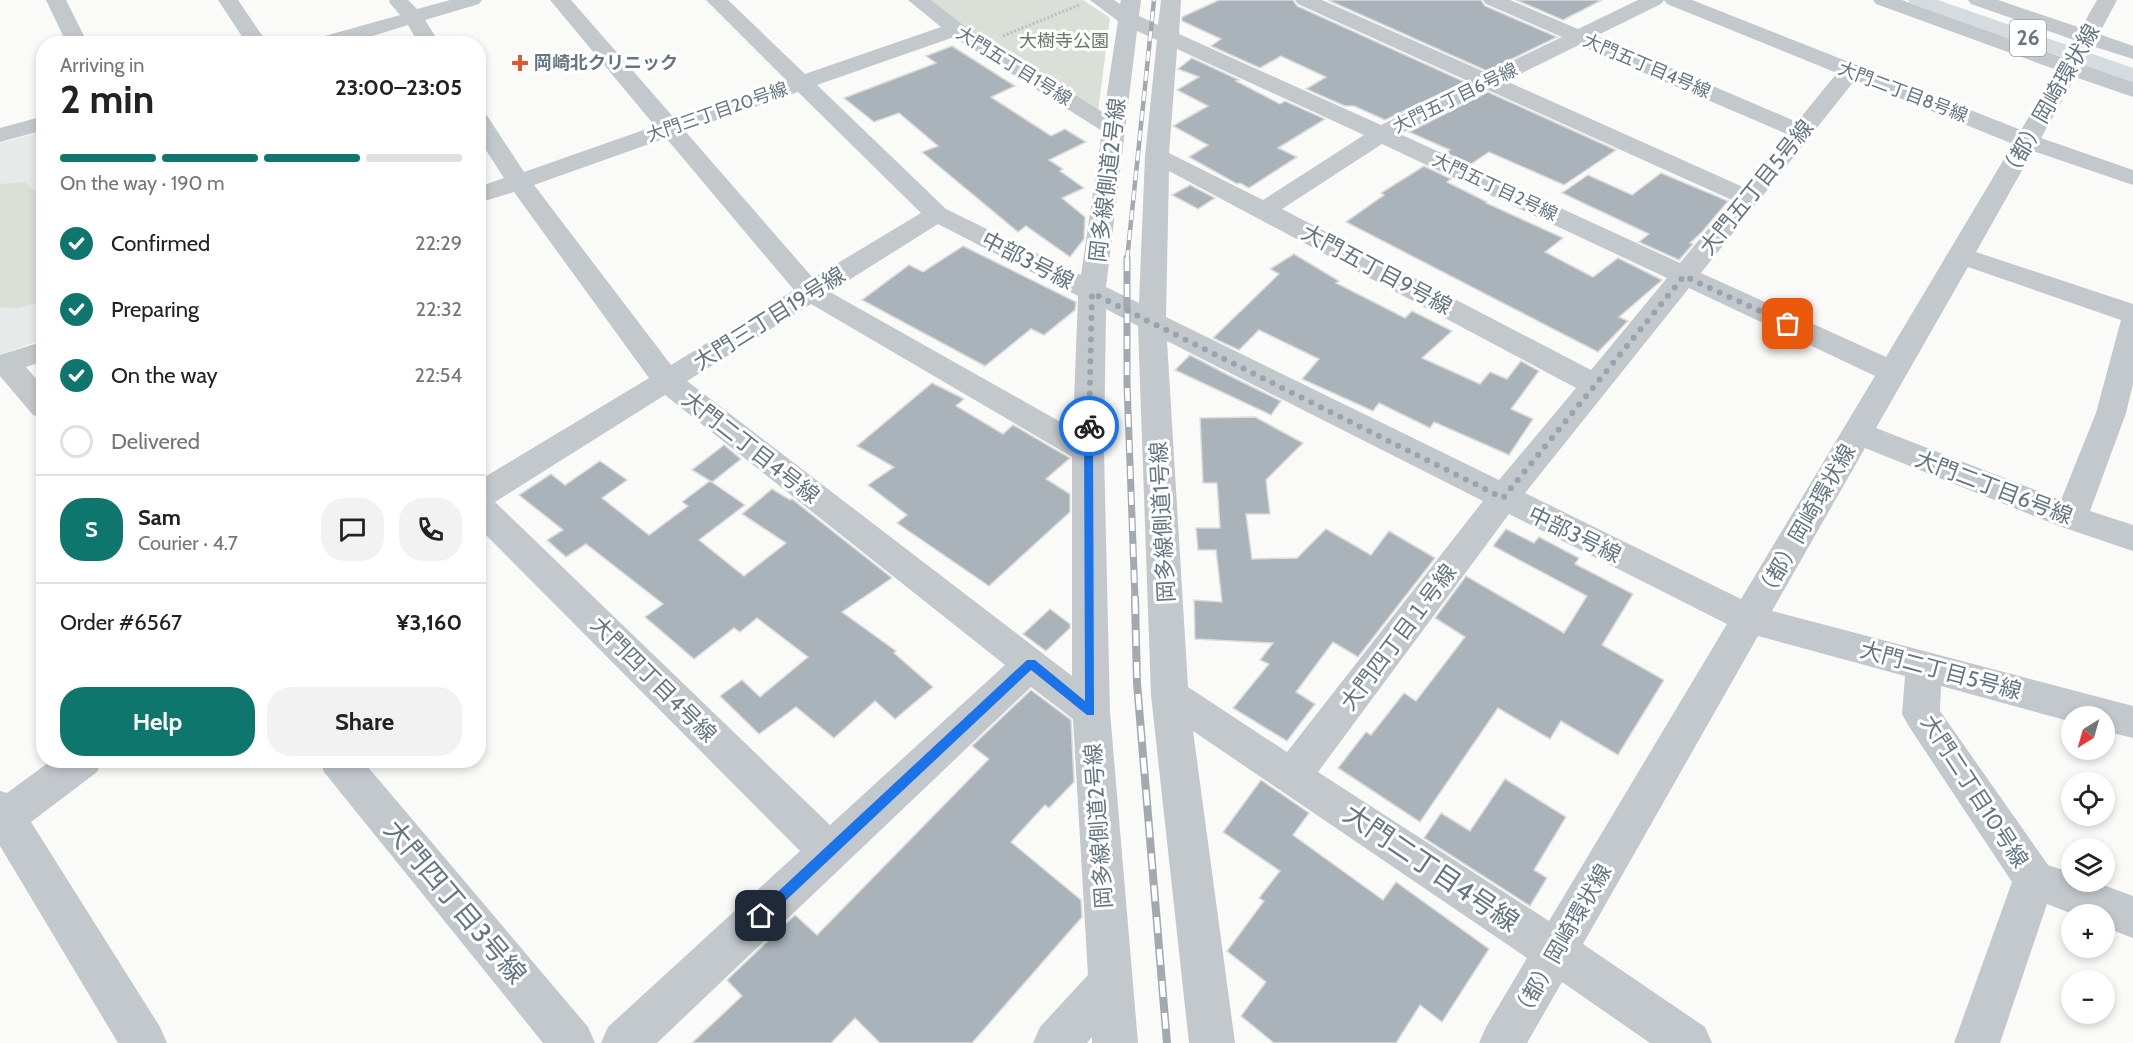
<!DOCTYPE html>
<html lang="en">
<head>
<meta charset="utf-8">
<style>
	:root { --surface:#fff; --page:#f2f2f2; --text:#222; --muted:#767676; --line:#e0e0e0; --accent:#0f766e }
	body { margin:0; font-family:Cabin,"Noto Sans JP",sans-serif; background:var(--page); color:var(--text); height:100vh; display:flex; flex-direction:column; font-size:22px; white-space:nowrap }
	* { box-sizing:border-box; margin:0 }
	p { font-size:20px; color:var(--muted) }
	.icon { flex:none; width:33px; height:33px; fill:none; stroke:currentColor; stroke-width:2; stroke-linecap:round; stroke-linejoin:round }
	.map { position:relative; flex:1; overflow:hidden }
	.drawer { position:absolute; left:36px; top:36px; width:450px; height:732px; display:flex; flex-direction:column; background:var(--surface); border-radius:24px; box-shadow:0 3px 9px #0003 }
	.drawer>* { flex:none }
	.needle { width:39px; rotate:217deg }
	.tools { position:absolute; left:2061px; top:706px; display:grid; gap:12px }
	.tools a { display:grid; place-items:center; width:54px; height:54px; border-radius:50%; background:var(--surface); box-shadow:0 3px 9px #0003; font-size:30px }
	.pin { position:absolute; display:grid; place-items:center; width:51px; height:51px; color:#fff; margin:-26px; border-radius:12px; box-shadow:0 3px 9px #0006 }
	.courier { position:absolute; display:grid; place-items:center; width:60px; height:60px; margin:-30px; border:4px solid #1a73e8; border-radius:50%; background:#fff; color:#222; box-shadow:0 2px 8px #0007 }
	.summary em { font-style:normal; font-weight:700 }
	.summary div { display:flex; flex-direction:column-reverse }
	.summary { display:flex; align-items:center; justify-content:space-between; height:102px; padding:0 24px }
	h1 { font-size:39px; font-weight:700; line-height:45px }
	.bar { display:grid; grid-template-columns:repeat(4,1fr); gap:9px 6px; align-content:center; height:72px; padding:0 24px }
	.bar i { height:8px; border-radius:4px; background:var(--line) }
	.bar .on { background:var(--accent) }
	.bar p { grid-column:span 4 }
	.line { display:flex; align-items:center; gap:15px; padding:0 24px; border-top:2px solid var(--line) }
	.line div { flex:1 }
	.round { display:grid; place-items:center; flex:none; width:63px; height:63px; border-radius:24px; background:var(--page) }
	ol { padding:0 24px; list-style:none }
	li { display:flex; align-items:center; gap:18px; height:66px }
	li p { margin-inline-start:auto }
	li .icon { padding:6px; border-radius:50%; background:var(--accent); color:#fff; stroke-width:4 }
	li:last-child { color:var(--muted) }
	li i { width:33px; height:33px; border:3px solid var(--line); border-radius:50% }
	.action { display:flex; gap:12px; margin-top:auto; padding:12px 24px }
	.action a { flex:1; height:69px; border-radius:24px; background:var(--accent); color:#fff; font-size:24px; font-weight:700; line-height:69px; text-align:center }
	.action a+a { background:var(--page); color:var(--text) }
	.map>svg:first-child { display:block }
</style>
</head>
<body>
<div class="map">
<svg width="2133" height="1043" viewBox="0 0 2133 1043">
	<rect width="100%" height="100%" fill="#fafaf8"/>
	<!-- built -->
	<polygon fill="#e8e9e9" points="43,131 43,339 0,355 0,143"/>
	<!-- green -->
	<g fill="#dadfd7">
		<polygon points="928,0 1083,0 1110,18 1098,112 960,23"/>
		<polygon points="25,182 43,199 43,302 18,308 0,307 0,184"/>
	</g>
	<!-- building -->
	<g fill="#aab3b9" stroke="#dcdcda" stroke-width="1.5">
		<polygon points="1219,0 1293,0 1297,6 1465,82 1385,120 1354,106 1345,106 1306,89 1326,77 1281,56 1260,68 1211,46 1221,39 1182,21 1182,17"/>
		<polygon points="1328,0 1481,0 1485,6 1557,37 1487,71"/>
		<polygon points="1516,0 1602,0 1563,20"/>
		<polygon points="952,46 1015,86 991,97 1051,136 1065,129 1086,142 1049,160 1063,169 1060,171 1084,188 1062,198 1085,217 1084,239 1070,257 1026,226 1018,232 941,168 922,152 938,146 899,113 874,122 844,98 936,63 926,56"/>
		<polygon points="1192,58 1239,80 1236,81 1280,104 1285,101 1325,119 1278,148 1297,157 1249,188 1240,183 1237,184 1189,157 1208,145 1173,126 1208,106 1177,90 1199,77 1178,69"/>
		<polygon points="1488,92 1616,150 1564,185 1489,152 1471,164 1446,153 1450,150 1409,132"/>
		<polygon points="1424,166 1451,179 1447,182 1487,202 1486,203 1563,238 1545,252 1593,277 1618,258 1662,280 1619,317 1628,321 1598,352 1346,222 1384,195 1381,193"/>
		<polygon points="1661,173 1728,201 1702,232 1690,243 1693,244 1679,260 1639,242 1649,234 1562,193 1588,175 1632,195"/>
		<polygon points="1190,185 1215,198 1198,209 1172,195"/>
		<polygon points="963,246 1076,302 1075,310 1044,335 1031,329 985,366 862,300 909,265 923,272"/>
		<polygon points="1294,254 1339,281 1336,283 1405,318 1412,311 1452,331 1422,358 1480,384 1490,372 1507,379 1521,361 1539,371 1511,409 1533,419 1509,455 1434,422 1430,428 1379,403 1373,411 1302,379 1319,359 1259,330 1239,350 1213,338 1279,274 1270,269"/>
		<polygon points="1190,355 1228,375 1281,401 1271,415 1175,370"/>
		<polygon points="932,383 964,399 956,406 1003,434 1013,425 1070,458 1046,479 1070,494 1070,512 989,586 897,523 907,515 868,485 894,467 857,446"/>
		<polygon points="1255,417 1303,443 1266,480 1270,514 1246,514 1252,559 1297,558 1326,529 1371,555 1389,531 1435,558 1358,657 1333,642 1296,692 1315,704 1287,741 1233,708 1269,664 1260,660 1273,643 1195,639 1194,600 1222,602 1216,550 1198,550 1196,528 1220,528 1217,483 1203,483 1200,418"/>
		<polygon points="724,445 741,459 712,482 692,470"/>
		<polygon points="600,461 627,480 602,498 649,535 688,506 682,502 710,481 745,505 699,540 744,576 786,543 742,514 772,489 790,500 792,499 892,578 842,612 896,651 894,653 933,687 895,719 875,701 834,738 796,707 759,734 720,696 742,680 760,697 808,657 757,618 740,632 734,628 694,659 645,617 663,604 586,544 566,557 547,540 563,530 519,495 551,474 565,485"/>
		<polygon points="1506,529 1534,543 1539,537 1579,558 1575,564 1633,594 1602,645 1664,680 1618,755 1561,721 1550,739 1498,708 1420,822 1338,768 1366,732 1371,735 1404,693 1416,701 1465,637 1435,618 1466,576 1564,633 1587,596 1493,546"/>
		<polygon points="1050,609 1070,624 1070,628 1046,651 1023,634"/>
		<polygon points="1031,690 1071,720 1074,782 1049,808 1045,805 1011,842 1081,900 1082,917 972,1043 880,1043 855,1018 831,1043 692,1043 742,996 727,980 795,915 817,935 989,759 972,746"/>
		<polygon points="1505,779 1566,817 1534,870 1547,878 1530,906 1424,838 1441,813 1470,831"/>
		<polygon points="1261,780 1309,813 1293,835 1383,900 1396,882 1489,949 1442,1022 1420,1005 1396,1043 1274,1043 1241,1016 1266,982 1227,951 1264,901 1259,898 1280,871 1223,832"/>
	</g>
	<g fill="none" stroke-linecap="round" stroke-linejoin="round">
		<!-- path -->
		<polyline stroke="#bbbfc2" stroke-width="3" stroke-dasharray="2 2" stroke-linecap="butt" points="1003,36 1079,5"/>
		<!-- minor -->
		<g fill="#c3c8cc" fill-rule="evenodd">
			<polygon points="46,0 66,0 88,44 67,44"/>
			<polygon points="218,0 238,0 268,44 247,44"/>
			<polygon points="390,0 408,0 417,9 450,0 482,0 479,4 425,20 440,44 419,44 408,25 347,44 312,44 314,39 400,15 389,2"/>
			<path d="M550 0H571L675 119 787 81 706 0H728L805 74 941 27 908 0H931L963 25 1104 113 1118 21 1090 0H1114L1120 4 1121 0H1141L1139 16 1158 25 1161 0H1181L1179 34 1381 125 1470 82 1298 4 1295 0H1322L1487 73 1562 37 1486 4 1483 0H1510L1578 29 1638 0H1692L2021 130 2057 70 1876 4 1873 0H1902L2064 58 2074 40 1971 4 1968 0H1998L2081 28 2097 0H2117L2099 34 2133 46V59L2092 46 2082 64 2133 82V97L2075 77 2041 138 2133 170V185L2033 151 1976 252 2133 304V384L2126 413 2090 511 2133 525V551L2059 526 1865 448 1772 611 2133 706V738L2104 731V717H2072V722L1941 686 1940 711 2048 865 2072 873V882H2095L2133 896V938L2104 927V915H2075L2047 904 2000 1043H1954L2012 882 1908 725 1902 714 1905 676 1758 636 1583 944 1705 1027 1712 1043H1650L1562 982 1527 1043H1479L1486 1027 1527 958 1193 731 1235 1043H1189L1151 695 1138 326 1106 309 1104 452 1110 712 1138 1043H1092V1037L1087 1043H1033L1040 1027 1088 975 1073 719 1031 687 657 1043H601L608 1027 800 851 478 527V481L649 378 514 192 478 203V187L504 178 478 138V112L486 114 524 172 655 126ZM1664 0 1667 4 1837 73 1797 122 1596 36 1661 4ZM1137 31 1157 40 1145 156 1139 303 1106 287ZM954 37 1102 131 1081 275 946 209 817 85ZM1579 45 1787 134 1743 187 1506 81ZM1177 49 1364 135 1263 200 1169 153ZM1855 80 2013 144 1886 357 1701 273ZM1488 90 1732 200 1680 263 1400 134ZM798 92 921 213 813 278 685 131ZM666 138 794 290 671 365 534 185ZM1382 144 1667 278 1591 370 1282 209ZM1169 171 1576 388 1499 480 1166 317ZM938 224 1078 296 1073 429 830 292ZM1968 267 2121 320 2096 413 2061 500 1876 428ZM1689 288 1875 376 1741 599 1525 493ZM811 304 1072 457V676L687 381ZM1167 341 1483 501 1287 752 1188 687ZM665 395 1005 665 830 825 495 502ZM1509 514 1727 624 1549 921 1318 772Z"/>
			<polygon points="44,116 44,130 0,142 0,128"/>
			<polygon points="44,341 44,361 26,367 44,388 44,418 33,415 0,376 0,355"/>
			<polygon points="52,760 102,760 97,772 31,822 160,1027 167,1043 118,1043 0,846 0,791 7,793"/>
			<polygon points="319,760 362,760 588,1027 595,1043 543,1043 324,772"/>
		</g>
		<!-- major -->
		<polygon fill="#d6dbdf" fill-rule="evenodd" points="1908,0 1938,0 2133,68 2133,82 1911,4"/>
		<defs>
			<polyline id="rail-far2" points="1127,260 1154,0"/>
			<polyline id="rail-far1" points="1127,258 1127,384 1135,599"/>
			<polyline id="rail" points="1135,598 1137,683 1167,1043"/>
		</defs>
		<!-- rail-far2 casing -->
		<use href="#rail-far2" stroke="#a2aab0" stroke-width="4.5"/>
		<!-- rail-far1 casing -->
		<use href="#rail-far1" stroke="#a2aab0" stroke-width="7"/>
		<!-- rail casing -->
		<use href="#rail" stroke="#a2aab0" stroke-width="8"/>
		<!-- rail-far2 -->
		<use href="#rail-far2" stroke="#fff" stroke-width="3" stroke-dasharray="10" stroke-linecap="butt"/>
		<!-- rail-far1 -->
		<use href="#rail-far1" stroke="#fff" stroke-width="4.5" stroke-dasharray="13" stroke-linecap="butt"/>
		<!-- rail -->
		<use href="#rail" stroke="#fff" stroke-width="5" stroke-dasharray="16" stroke-linecap="butt"/>
	</g>
	<!-- route -->
	<polygon fill="#1a73e8" points="1089,422 1093,426 1094,715 1087,715 1031,670 765,920 756,920 755,916 756,912 1027,660 1035,660 1085,701 1084,426"/>
	<g fill="none" stroke-linecap="round" stroke-linejoin="round">
		<!-- done -->
		<polyline stroke="#99a4ac" stroke-width="6" stroke-dasharray="0 10.8" points="1089,426 1092,293 1503,498 1684,276 1788,324"/>
	</g>
	<!-- markers -->
	<path fill="#e4572e" stroke="#fff" stroke-width="2" d="M517 54h6v6h6v6h-6v6h-6v-6h-6v-6h6z"/>
	<g text-anchor="middle" stroke-width="6" stroke-linejoin="round" paint-order="stroke">
		<!-- far-park labels -->
		<g font-size="18" fill="#687a64" stroke="#fff">
			<text x="1064" y="47">大樹寺公園</text>
		</g>
		<!-- far-poi labels -->
		<g font-size="18" font-weight="bold" fill="#657683" stroke="#fff" text-anchor="start">
			<text x="534" y="69">岡崎北クリニック</text>
		</g>
		<!-- far-street labels -->
		<g font-size="18" fill="#657683" stroke="#fff">
			<text transform="translate(1014 66) rotate(32)" y="6">大門五丁目1号線</text>
			<text transform="translate(1647 66) rotate(23)" y="6">大門五丁目4号線</text>
			<text transform="translate(1903 92) rotate(21)" y="6">大門二丁目8号線</text>
			<text transform="translate(1455 98) rotate(-26)" y="6">大門五丁目6号線</text>
			<text transform="translate(717 112) rotate(-19)" y="6">大門三丁目20号線</text>
			<text transform="translate(1495 187) rotate(25)" y="6">大門五丁目2号線</text>
		</g>
		<!-- shield labels -->
		<rect fill="#fff" stroke="#939fa8" stroke-width="1.5" x="2010" y="20" width="36" height="36" rx="4.5"/>
		<g font-size="21" font-weight="bold" fill="#657683">
			<text x="2028" y="45">26</text>
		</g>
		<!-- street labels -->
		<g font-size="22" fill="#657683" stroke="#fff">
			<text transform="translate(2049 102) rotate(-60)" y="8">（都）岡崎環状線</text>
			<text transform="translate(1107 180) rotate(-83)" y="8">岡多線側道2号線</text>
			<text transform="translate(1756 187) rotate(-51)" y="8">大門五丁目5号線</text>
			<text transform="translate(1028 260) rotate(27)" y="8">中部3号線</text>
			<text transform="translate(1377 269) rotate(28)" y="8">大門五丁目9号線</text>
			<text transform="translate(769 318) rotate(-32)" y="8">大門三丁目19号線</text>
			<text transform="translate(751 447) rotate(38)" y="8">大門二丁目4号線</text>
			<text transform="translate(1994 487) rotate(21)" y="8">大門二丁目6号線</text>
			<text transform="translate(1162 522) rotate(-93)" y="8">岡多線側道1号線</text>
			<text transform="translate(1805 522) rotate(-60)" y="8">（都）岡崎環状線</text>
			<text transform="translate(1575 534) rotate(26)" y="8">中部3号線</text>
			<text transform="translate(1398 637) rotate(-53)" y="8">大門四丁目１号線</text>
			<text transform="translate(1941 670) rotate(15)" y="8">大門二丁目5号線</text>
			<text transform="translate(654 679) rotate(45)" y="8">大門四丁目4号線</text>
			<text transform="translate(1975 791) rotate(57)" y="8">大門二丁目10号線</text>
			<text transform="translate(1098 826) rotate(-94)" y="8">岡多線側道2号線</text>
			<text transform="translate(1561 942) rotate(-60)" y="8">（都）岡崎環状線</text>
		</g>
		<!-- near-street labels -->
		<g font-size="27" fill="#657683" stroke="#fff">
			<text transform="translate(1431 868) rotate(34)" y="9">大門二丁目4号線</text>
			<text transform="translate(455 902) rotate(50)" y="9">大門四丁目3号線</text>
		</g>
	</g>
</svg>
<div class="tools">
<a><svg class="needle" viewBox="-14 -14 28 28"><path d="M0-13l5 13h-10z" fill="#e53935"/><path d="M0 13l5-13h-10z" fill="#767676"/></svg></a>
<a><svg class="icon" aria-label="locate" viewBox="0 0 24 24"><circle cx="12" cy="12" r="6"/><path d="M12 2v4M12 18v4M2 12h4M18 12h4"/></svg></a>
<a><svg class="icon" aria-label="layers" viewBox="0 0 24 24"><path d="M12 4l9 5-9 5-9-5zM3 14l9 5 9-5"/></svg></a>
<a>+</a>
<a>−</a>
</div>
<div class="pin" style="left:1788px;top:324px;background:#ea580c"><svg class="icon" aria-label="bag" viewBox="0 0 24 24"><path d="M5 8h14l-1 12H6zM9 8a3 3 0 0 1 6 0"/></svg></div>
<div class="pin" style="left:761px;top:916px;background:#1f2937"><svg class="icon" aria-label="home" viewBox="0 0 24 24"><path d="M3 11l9-7 9 7M6 9v11h12V9"/></svg></div>
<div class="courier" style="left:1089px;top:426px"><svg class="icon" aria-label="bike" viewBox="0 0 24 24"><circle cx="6" cy="16" r="4"/><circle cx="18" cy="16" r="4"/><path d="M6 16l4-8h5l3 8M10 8l3 8H6M13 5h3"/></svg></div>
<section class="drawer">
<div class="summary"><div><h1>2 min</h1><p>Arriving in</p></div><em>23:00–23:05</em></div>
<div class="bar"><i class="on"></i><i class="on"></i><i class="on"></i><i></i><p>On the way · 190 m</p></div>
<ol>
<li><svg class="icon" aria-label="check" viewBox="0 0 24 24"><path d="M5 12l5 5 9-10"/></svg>Confirmed<p>22:29</p></li>
<li><svg class="icon" aria-label="check" viewBox="0 0 24 24"><path d="M5 12l5 5 9-10"/></svg>Preparing<p>22:32</p></li>
<li><svg class="icon" aria-label="check" viewBox="0 0 24 24"><path d="M5 12l5 5 9-10"/></svg>On the way<p>22:54</p></li>
<li><i></i>Delivered</li>
</ol>
<div class="line" style="height:108px"><b class="round" style="background:var(--accent);color:#fff">S</b><div><b>Sam</b><p>Courier · 4.7</p></div><a class="round"><svg class="icon" aria-label="chat" viewBox="0 0 24 24"><path d="M4 5h16v11H9l-5 4z"/></svg></a><a class="round"><svg class="icon" aria-label="phone" viewBox="0 0 24 24"><path d="M5 4h4l2 5-3 2q2 4 5 5l2-3 5 2v4C11 20 4 13 5 4z"/></svg></a></div>
<div class="line" style="height:78px"><div>Order #6567</div><b>¥3,160</b></div>
<div class="action"><a>Help</a><a>Share</a></div>
</section>
</div>
</body>
</html>
